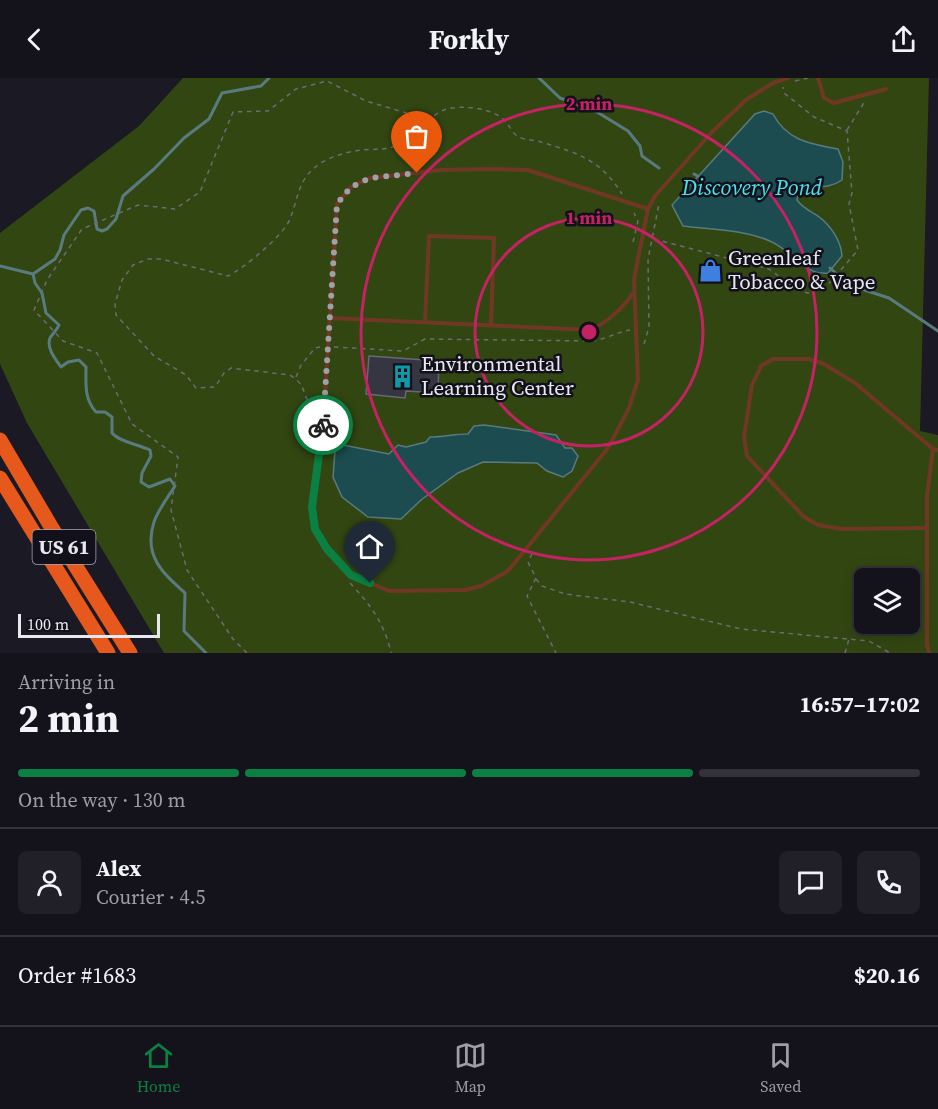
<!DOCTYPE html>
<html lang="en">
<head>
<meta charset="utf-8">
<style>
	:root { --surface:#14131b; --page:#212028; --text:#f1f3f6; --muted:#9d9ea3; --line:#33323a; --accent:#0b8043 }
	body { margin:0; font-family:"Source Serif 4",serif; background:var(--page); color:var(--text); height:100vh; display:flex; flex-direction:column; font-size:22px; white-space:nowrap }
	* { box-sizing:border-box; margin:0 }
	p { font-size:20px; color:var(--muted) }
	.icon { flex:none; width:33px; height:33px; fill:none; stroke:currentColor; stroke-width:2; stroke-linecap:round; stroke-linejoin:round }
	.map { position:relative; height:575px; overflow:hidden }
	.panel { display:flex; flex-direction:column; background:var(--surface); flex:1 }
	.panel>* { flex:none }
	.tools { position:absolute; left:854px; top:490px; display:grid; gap:12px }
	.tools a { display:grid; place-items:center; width:66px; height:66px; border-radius:9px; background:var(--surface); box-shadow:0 3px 15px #0003,0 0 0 2px var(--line); font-size:30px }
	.scale { position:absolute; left:18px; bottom:15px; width:142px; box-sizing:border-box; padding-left:6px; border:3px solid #e8e8f0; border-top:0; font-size:16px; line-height:21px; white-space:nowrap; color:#e8e8f0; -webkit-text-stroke:4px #11101b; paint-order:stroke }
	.pin { position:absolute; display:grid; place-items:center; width:51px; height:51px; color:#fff; margin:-62px -26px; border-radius:50% 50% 50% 0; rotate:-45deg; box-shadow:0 0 6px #0007 }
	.pin .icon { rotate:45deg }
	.courier { position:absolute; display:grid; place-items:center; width:60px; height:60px; margin:-30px; border:4px solid #0b8043; border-radius:50%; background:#fff; color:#222; box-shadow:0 2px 8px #0007 }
	.overview em { font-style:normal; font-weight:700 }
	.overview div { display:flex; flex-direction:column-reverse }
	.overview { display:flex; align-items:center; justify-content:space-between; height:102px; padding:0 18px }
	h1 { font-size:39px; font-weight:700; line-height:45px }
	.bar { display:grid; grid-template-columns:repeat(4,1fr); gap:9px 6px; align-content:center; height:72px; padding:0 18px }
	.bar i { height:8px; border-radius:4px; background:var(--line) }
	.bar .on { background:var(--accent) }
	.bar p { grid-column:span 4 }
	.line { display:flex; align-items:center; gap:15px; padding:0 18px; border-top:2px solid var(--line) }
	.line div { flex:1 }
	.round { display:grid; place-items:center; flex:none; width:63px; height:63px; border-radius:9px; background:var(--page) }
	header { display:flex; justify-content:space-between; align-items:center; height:78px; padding:0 18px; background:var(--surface); font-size:27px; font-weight:700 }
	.tab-bar { display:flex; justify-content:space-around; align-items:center; height:84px; border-top:2px solid var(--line); background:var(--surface); font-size:16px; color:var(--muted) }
	.tab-bar a { display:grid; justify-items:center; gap:3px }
	.tab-bar .on { color:var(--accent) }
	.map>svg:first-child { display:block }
</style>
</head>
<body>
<header><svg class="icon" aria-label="back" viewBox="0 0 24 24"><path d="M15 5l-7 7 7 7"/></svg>Forkly<svg class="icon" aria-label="share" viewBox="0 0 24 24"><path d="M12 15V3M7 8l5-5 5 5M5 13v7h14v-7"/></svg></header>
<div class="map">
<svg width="938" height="575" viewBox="0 0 938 575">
	<rect width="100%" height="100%" fill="#1a1924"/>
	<!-- green -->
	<path fill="#324612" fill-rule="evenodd" d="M183 0H929L920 353 938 357V575H164L27 345 0 286V155L139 48ZM864 501H909V546H864Z"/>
	<!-- water -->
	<g fill="#1c4c4f" stroke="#597b7f" stroke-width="1.5">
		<path d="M764 33 773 36C787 63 811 66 838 71L843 84 842 102C826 113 815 106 799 111L797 122C805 133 815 134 824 143 833 152 841 165 842 178L828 195C804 198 792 173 772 164 745 151 711 152 683 148L672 127 755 36Z"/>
		<path d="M484 347 556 357 565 370H572L578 378 572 393 563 399 547 393 537 385 483 384 458 395 421 422 401 441 368 439 342 419 333 399 335 373 343 367 389 376 398 367 406 369 426 364 430 359C443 359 455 356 468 356L474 348Z"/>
	</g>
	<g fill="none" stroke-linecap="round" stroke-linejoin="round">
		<!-- stream -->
		<g stroke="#597b7f" stroke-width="3">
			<polyline points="539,0 560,20 597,34 628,53 640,68 642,78 659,90"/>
			<polyline points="694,96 701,100"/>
			<polyline points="0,188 33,196"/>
			<polyline points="830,190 849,207 889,220 938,253"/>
			<path d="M33 196 35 205 42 215 46 235 59 247C57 252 53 255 50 260 46 270 56 282 61 289L68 284 79 282 86 289C86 306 84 321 96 334H105L112 339V355C120 364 137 366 150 372L151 378 142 395 141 404 149 409 170 401 175 408C168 419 158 432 154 444 143 478 163 495 185 515L184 553 206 575"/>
			<polyline points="33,196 55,181 60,172 64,157 81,132 88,130 94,133 97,151 102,153 107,151 116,141 123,118 154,91 184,60 209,41 222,15 261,8 269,0"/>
		</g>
	</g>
	<!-- building -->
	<polygon fill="#363642" stroke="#676875" stroke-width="1.5" points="369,278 439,283 438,315 406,313 405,320 366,316"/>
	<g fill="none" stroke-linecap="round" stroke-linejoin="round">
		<!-- path -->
		<g stroke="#6c6b75" stroke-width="1.5" stroke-dasharray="4.5 4.5" stroke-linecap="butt">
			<polyline points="795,3 808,0"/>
			<polyline points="847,52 865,23"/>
			<polyline points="654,161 769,191 799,213 808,215 826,209 858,172 849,126 852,115 847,53 814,39 784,15 783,9"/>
			<polyline points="633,164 638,143 634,135"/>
			<polyline points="644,266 649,249 648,181 659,126"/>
			<path d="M334 269 403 273 425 261 593 263C606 261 617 254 630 252"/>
			<polyline points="296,299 301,287 315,270 320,269"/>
			<path d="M312 374C313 362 317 347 315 336 314 329 308 325 306 319 302 308 301 304 290 297L231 290 224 295 215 309 196 310 186 297 154 278 116 237 115 226 122 202 133 187 148 181H161L228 198C243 191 284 157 290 141 297 124 298 105 312 92 324 80 345 74 362 72 371 71 380 72 389 70 412 64 426 39 444 32 460 26 493 30 504 42 510 47 512 56 519 59 525 62 534 62 541 64 578 75 601 82 622 116"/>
			<polyline points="532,476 528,484 536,500 527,518 556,575"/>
			<polyline points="536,501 542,508 565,516 630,524 741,551 869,563 890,575"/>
			<path d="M350 505C370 526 385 546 391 575"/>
			<polyline points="247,575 233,561 187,492 171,432 178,379 132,346 97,275 63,263 34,232 47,202 82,151 138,127 175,131 200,114 233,34 268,33 296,11 327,3 366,23 430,42"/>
			<polyline points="845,575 849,561"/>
		</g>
		<!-- lane -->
		<g stroke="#703824" stroke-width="4">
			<polyline points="818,0 824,20 834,25 886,11"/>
			<polyline points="648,131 528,92 493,91 441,92 370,100 351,109 337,126 323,347 312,429 315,451 327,471 351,497 389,513 466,512 481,508 508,493 608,370 629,330 638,302 634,201 648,131 655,118 712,54 747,21 773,5 788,0"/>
			<path d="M329 240 591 252C610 242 622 231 634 214"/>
			<polyline points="425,244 429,158 494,160 491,247"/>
			<polyline points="926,450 842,451 818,447 804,439 747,378 744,359 752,307 761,288 773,281 809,281 824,286 855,305 933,371"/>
			<polyline points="929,575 927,567 927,418 933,371 938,372"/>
		</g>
		<!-- highway -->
		<g stroke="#e6581b" stroke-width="15">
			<polyline points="0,362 53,452 130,575"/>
			<polyline points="0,400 108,575"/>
		</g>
	</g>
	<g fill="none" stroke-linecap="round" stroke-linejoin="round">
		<!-- done -->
		<polyline stroke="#a0a0a9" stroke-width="6" stroke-dasharray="0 10.8" points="323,347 337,126 351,109 370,100 417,95"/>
		<!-- route -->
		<polyline stroke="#0b8043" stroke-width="8" points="323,347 312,429 315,451 327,471 351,497 370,505"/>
	</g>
	<!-- distance rings -->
	<g fill="none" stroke="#c42262" stroke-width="3">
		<circle cx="589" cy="254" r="114"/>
		<circle cx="589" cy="254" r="228"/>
	</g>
	<!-- icons -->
	<defs>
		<symbol id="shop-bare" viewBox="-9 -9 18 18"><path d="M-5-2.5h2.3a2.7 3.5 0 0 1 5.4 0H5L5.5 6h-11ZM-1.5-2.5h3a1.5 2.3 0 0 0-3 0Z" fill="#3f7fe0" stroke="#11101b" stroke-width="2.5" paint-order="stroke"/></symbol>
		<symbol id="building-bare" viewBox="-9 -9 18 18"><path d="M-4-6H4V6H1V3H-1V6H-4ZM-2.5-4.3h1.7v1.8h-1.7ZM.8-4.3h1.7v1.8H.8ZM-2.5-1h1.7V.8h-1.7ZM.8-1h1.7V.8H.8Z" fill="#0f9aa8" stroke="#11101b" stroke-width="2.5" paint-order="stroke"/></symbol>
	</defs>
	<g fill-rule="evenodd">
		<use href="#shop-bare" x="694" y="176" width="33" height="33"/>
		<use href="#building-bare" x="386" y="282" width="33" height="33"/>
	</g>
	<g text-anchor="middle" stroke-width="5" stroke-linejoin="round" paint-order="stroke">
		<!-- shield labels -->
		<rect fill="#11101b" stroke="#a8a7b0" stroke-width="1.5" x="32.5" y="452" width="63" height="34" rx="4.5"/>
		<g font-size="20" font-weight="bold" fill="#e8e8f0">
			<text x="64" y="476">US 61</text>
		</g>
		<!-- poi labels -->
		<g font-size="21" fill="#e8e8f0" stroke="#11101b" text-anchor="start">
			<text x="728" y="187">Greenleaf<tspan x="728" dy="24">Tobacco &amp; Vape</tspan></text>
			<text x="421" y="293">Environmental<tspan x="421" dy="24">Learning Center</tspan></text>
		</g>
		<!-- water labels -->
		<g font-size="22" font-style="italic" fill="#48e4eb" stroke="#11101b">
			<text x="752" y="117">Discovery Pond</text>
		</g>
	</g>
	<circle cx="589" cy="254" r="9" fill="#c42262" stroke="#11101b" stroke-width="3"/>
	<g font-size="18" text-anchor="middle" font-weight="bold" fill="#c42262" stroke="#11101b" stroke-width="5" stroke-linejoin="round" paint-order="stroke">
		<text x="589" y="32">2 min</text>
		<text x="589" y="146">1 min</text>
	</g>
</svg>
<div class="tools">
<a><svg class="icon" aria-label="layers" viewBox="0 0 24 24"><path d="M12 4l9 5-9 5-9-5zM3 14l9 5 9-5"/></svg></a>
</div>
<div class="scale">100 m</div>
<div class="pin" style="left:417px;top:95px;background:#ea580c"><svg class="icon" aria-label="bag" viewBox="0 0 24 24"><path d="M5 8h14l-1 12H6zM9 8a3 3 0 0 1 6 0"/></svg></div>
<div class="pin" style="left:370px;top:505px;background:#1f2937"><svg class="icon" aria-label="home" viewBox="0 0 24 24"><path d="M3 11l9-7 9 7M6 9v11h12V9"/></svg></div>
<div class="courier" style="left:323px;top:347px"><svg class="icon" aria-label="bike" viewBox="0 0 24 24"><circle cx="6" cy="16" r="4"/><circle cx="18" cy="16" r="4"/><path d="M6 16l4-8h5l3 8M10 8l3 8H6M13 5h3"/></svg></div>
</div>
<section class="panel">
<div class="overview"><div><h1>2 min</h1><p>Arriving in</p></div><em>16:57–17:02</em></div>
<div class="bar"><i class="on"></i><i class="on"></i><i class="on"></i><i></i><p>On the way · 130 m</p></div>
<div class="line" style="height:108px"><a class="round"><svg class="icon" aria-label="person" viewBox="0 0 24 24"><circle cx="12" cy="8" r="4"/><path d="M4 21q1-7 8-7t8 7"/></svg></a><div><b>Alex</b><p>Courier · 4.5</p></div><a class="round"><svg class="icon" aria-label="chat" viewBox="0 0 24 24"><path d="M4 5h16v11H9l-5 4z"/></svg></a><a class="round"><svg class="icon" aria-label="phone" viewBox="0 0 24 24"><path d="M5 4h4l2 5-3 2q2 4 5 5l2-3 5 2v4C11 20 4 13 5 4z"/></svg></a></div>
<div class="line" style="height:78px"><div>Order #1683</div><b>$20.16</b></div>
</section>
<nav class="tab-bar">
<a class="on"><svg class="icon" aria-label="home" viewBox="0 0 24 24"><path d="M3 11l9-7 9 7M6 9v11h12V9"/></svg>Home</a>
<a><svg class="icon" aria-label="map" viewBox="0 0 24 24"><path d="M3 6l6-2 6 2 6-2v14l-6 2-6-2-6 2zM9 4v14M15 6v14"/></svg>Map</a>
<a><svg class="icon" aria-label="saved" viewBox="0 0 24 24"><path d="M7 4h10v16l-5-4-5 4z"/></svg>Saved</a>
</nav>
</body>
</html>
